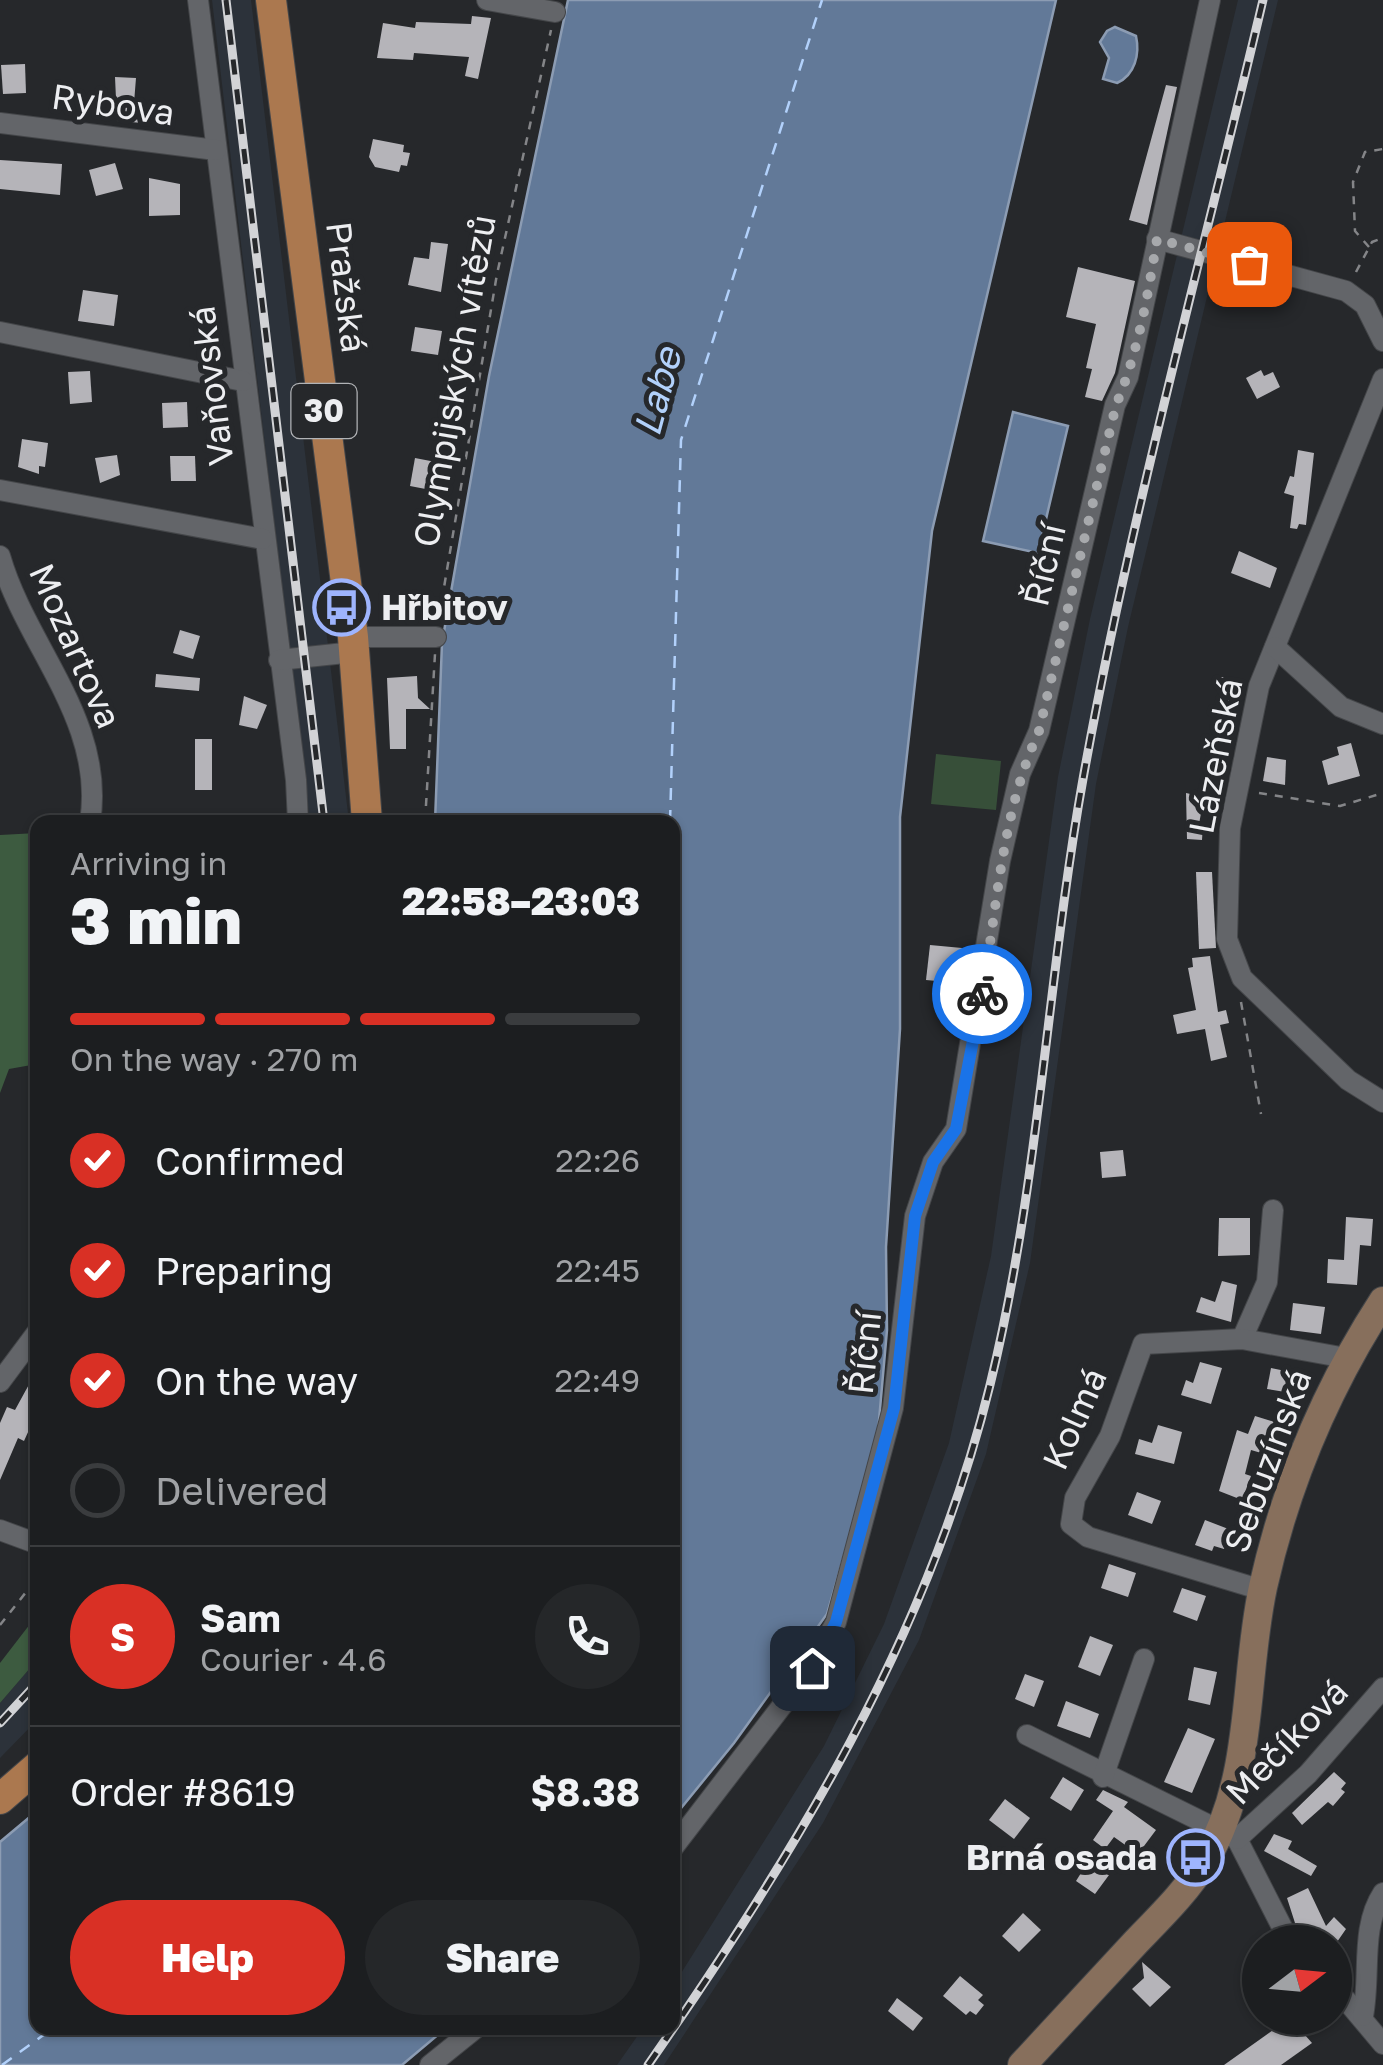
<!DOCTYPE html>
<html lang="en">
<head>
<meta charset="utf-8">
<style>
	:root { --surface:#1c1e20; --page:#252729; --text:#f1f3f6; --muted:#a0a2a5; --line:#3a3c3e; --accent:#d93025 }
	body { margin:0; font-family:"Golos Text",sans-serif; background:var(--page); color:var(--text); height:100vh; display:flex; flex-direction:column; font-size:38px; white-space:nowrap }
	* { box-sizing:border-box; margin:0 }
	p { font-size:32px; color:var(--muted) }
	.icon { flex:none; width:55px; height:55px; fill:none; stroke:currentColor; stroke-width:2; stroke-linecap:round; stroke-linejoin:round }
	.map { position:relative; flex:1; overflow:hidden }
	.sheet { position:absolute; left:30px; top:815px; width:650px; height:1220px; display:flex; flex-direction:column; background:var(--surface); border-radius:20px; box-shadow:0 2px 8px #0004,0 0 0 2px var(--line) }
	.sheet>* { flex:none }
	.needle { width:65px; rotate:74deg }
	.tools { position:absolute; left:1242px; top:1925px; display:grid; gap:20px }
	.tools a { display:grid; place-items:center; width:110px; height:110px; border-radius:50%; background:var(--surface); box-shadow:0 2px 8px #0004,0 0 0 2px var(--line); font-size:50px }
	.pin { position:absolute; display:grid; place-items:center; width:85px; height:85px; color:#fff; margin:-42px; border-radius:20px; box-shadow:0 5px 15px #0006 }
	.courier { position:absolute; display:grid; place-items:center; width:100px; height:100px; margin:-50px; border:8px solid #1a73e8; border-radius:50%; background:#fff; color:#222; box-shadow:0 2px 12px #0007 }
	.summary em { font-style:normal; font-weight:800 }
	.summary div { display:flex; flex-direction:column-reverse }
	.summary { display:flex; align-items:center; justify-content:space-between; height:170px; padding:0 40px }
	h1 { font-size:65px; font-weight:800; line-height:75px }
	.bar { display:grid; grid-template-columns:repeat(4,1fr); gap:15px 10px; align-content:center; height:120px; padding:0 40px }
	.bar i { height:12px; border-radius:8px; background:var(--line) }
	.bar .active { background:var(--accent) }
	.bar p { grid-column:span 4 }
	.line { display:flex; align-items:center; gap:25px; padding:0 40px; border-top:2px solid var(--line) }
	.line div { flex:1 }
	.round { display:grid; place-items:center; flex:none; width:105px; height:105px; border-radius:52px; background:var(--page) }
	ol { padding:0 40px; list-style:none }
	li { display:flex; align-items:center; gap:30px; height:110px }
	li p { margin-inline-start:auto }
	li .icon { padding:10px; border-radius:50%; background:var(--accent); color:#fff; stroke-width:4 }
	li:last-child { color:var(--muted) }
	li i { width:55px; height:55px; border:5px solid var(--line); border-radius:50% }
	.cta { display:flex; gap:20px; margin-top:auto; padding:20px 40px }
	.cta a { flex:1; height:115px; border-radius:60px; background:var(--accent); color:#fff; font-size:40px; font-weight:800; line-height:115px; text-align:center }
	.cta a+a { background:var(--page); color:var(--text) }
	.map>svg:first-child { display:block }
</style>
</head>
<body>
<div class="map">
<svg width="1383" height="2065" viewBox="0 0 1383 2065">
	<rect width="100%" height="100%" fill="#26282b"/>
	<!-- built -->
	<g fill="#2c323a">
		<polygon points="212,0 251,0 349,822 310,822"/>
		<polygon points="1238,0 1278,0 1128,627 1096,784 1030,1263 986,1454 919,1640 823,1823 664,2065 617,2065 643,2028 672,2028 673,1986 824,1746 884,1624 949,1443 991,1256 1058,777 1090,619"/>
		<polygon points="37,1660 37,1720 0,1758 0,1703"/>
	</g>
	<!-- green -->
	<polygon fill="#374f39" points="936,754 1001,761 996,810 931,804"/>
	<!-- forest -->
	<g fill="#3d5b40">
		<polygon points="37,833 37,1064 9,1069 0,1093 0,835"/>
		<polygon points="37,1615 37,1660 0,1703 0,1663"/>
	</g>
	<!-- water -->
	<g fill="#627998" stroke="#8c9cb3" stroke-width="2.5">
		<polygon points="568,0 1056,0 932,531 900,817 900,1029 886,1247 887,1330 877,1443 827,1614 734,1743 673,1818 672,822 435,822 442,643 489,376"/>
		<path d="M1115 27 1136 36C1140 54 1135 75 1117 83L1103 79 1109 58 1100 42 1107 31Z"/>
		<polygon points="1013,412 1068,426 1038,553 983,541"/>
		<polygon points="37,1811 38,2028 446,2028 402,2065 0,2065 0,1842"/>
	</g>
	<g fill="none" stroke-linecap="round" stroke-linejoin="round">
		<!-- ferry -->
		<g stroke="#b2d1fb" stroke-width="2.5" stroke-dasharray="12 10" stroke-linecap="butt">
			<polyline points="670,822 681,440 822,0"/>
			<polyline points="2,2065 53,2028"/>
		</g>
	</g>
	<!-- building -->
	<g fill="#b5b4b9">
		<polygon points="472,16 491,18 478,79 465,76 469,57 414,53 413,60 377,58 383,23 415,28 416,22 471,24"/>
		<polygon points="25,64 26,93 3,94 1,65"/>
		<polygon points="115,77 136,78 134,103 143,103 143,123 117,121"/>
		<polygon points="1166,85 1177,87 1147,225 1129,220"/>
		<polygon points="373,139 404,145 403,152 410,153 407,166 401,165 399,172 375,167 369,157"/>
		<polygon points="0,160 62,164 60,195 0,189"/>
		<polygon points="115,163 123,189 96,196 89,170"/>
		<polygon points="149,178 180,184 180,215 149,216"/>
		<polygon points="431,242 448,244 441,292 408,285 414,257 429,259"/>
		<polygon points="1078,267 1135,281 1115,373 1102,401 1085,397 1092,369 1086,368 1096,324 1066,317"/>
		<polygon points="83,290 118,295 114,326 78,321"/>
		<polygon points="415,327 442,331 438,355 411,351"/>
		<polygon points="1261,370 1264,376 1273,372 1280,387 1257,399 1246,378"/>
		<polygon points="90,371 92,402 70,404 68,372"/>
		<polygon points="187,402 188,427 163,428 162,403"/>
		<polygon points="22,439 48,443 45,467 39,466 39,474 18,467"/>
		<polygon points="1298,450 1314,453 1306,525 1299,524 1297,529 1290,528 1294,496 1284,493 1290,476 1294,477"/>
		<polygon points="117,455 120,475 100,483 95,458"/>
		<polygon points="170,456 195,456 196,481 171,481"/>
		<polygon points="415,458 441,463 436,491 410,486"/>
		<polygon points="1239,551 1277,568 1270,588 1231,573"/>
		<polygon points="180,630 200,636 193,659 173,653"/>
		<polygon points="156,674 200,678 199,691 155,687"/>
		<polygon points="417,676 418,698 430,709 406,709 406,749 390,749 387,678"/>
		<polygon points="1222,677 1239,681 1231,713 1217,710 1220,695 1214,684"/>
		<polygon points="244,696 267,705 257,729 239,725"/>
		<rect x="195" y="739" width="17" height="51"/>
		<polygon points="1351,743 1360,776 1328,785 1322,761 1339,755 1337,747"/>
		<polygon points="1267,757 1286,760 1285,785 1263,781"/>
		<polygon points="1186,793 1204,797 1199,824 1203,824 1202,840 1187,839"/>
		<polygon points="1196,872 1212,872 1216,948 1199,949"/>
		<polygon points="930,945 962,948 958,983 926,980"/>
		<polygon points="1210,956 1218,1012 1226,1010 1229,1023 1220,1025 1227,1057 1211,1061 1205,1029 1177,1034 1173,1015 1196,1010 1188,968 1193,967 1192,958"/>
		<polygon points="1123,1150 1126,1176 1102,1178 1100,1152"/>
		<polygon points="1346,1217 1373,1219 1371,1246 1360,1245 1357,1285 1327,1283 1328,1259 1344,1260"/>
		<polygon points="1219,1218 1250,1218 1250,1255 1218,1256"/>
		<polygon points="1222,1281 1237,1285 1231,1322 1196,1312 1201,1297 1215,1302"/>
		<polygon points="1293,1303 1325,1307 1321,1334 1290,1330"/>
		<polygon points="1200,1362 1222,1368 1211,1404 1181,1395 1186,1380 1193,1383"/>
		<polygon points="38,1368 38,1410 24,1441 18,1438 0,1480 0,1423 7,1407 15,1410"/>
		<polygon points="1271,1368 1295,1373 1291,1393 1267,1389"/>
		<polygon points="1255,1416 1278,1423 1268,1455 1251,1450 1245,1474 1251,1476 1242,1500 1219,1491 1237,1430 1248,1434"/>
		<polygon points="1158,1425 1182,1432 1174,1464 1135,1454 1139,1439 1152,1443"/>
		<polygon points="1137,1492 1161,1501 1152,1524 1128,1515"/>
		<polygon points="1205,1520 1231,1530 1224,1549 1214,1546 1212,1551 1195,1545"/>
		<polygon points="1109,1564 1136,1573 1128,1597 1101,1588"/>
		<polygon points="1182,1588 1206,1596 1197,1621 1173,1612"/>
		<polygon points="1090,1636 1113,1645 1100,1676 1078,1667"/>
		<polygon points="1194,1667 1217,1672 1210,1705 1188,1700"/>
		<polygon points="1025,1674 1044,1681 1034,1707 1015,1699"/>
		<polygon points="1066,1701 1099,1714 1090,1738 1057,1726"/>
		<polygon points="1188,1728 1215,1739 1192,1793 1164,1782"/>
		<polygon points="1334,1772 1346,1783 1341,1789 1345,1792 1333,1806 1328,1802 1302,1825 1292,1813"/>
		<polygon points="1063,1777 1084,1790 1071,1811 1050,1798"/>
		<polygon points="1103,1790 1128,1802 1124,1807 1156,1830 1138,1854 1114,1837 1105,1849 1093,1840 1113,1811 1096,1800"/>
		<polygon points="1005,1799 1030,1818 1014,1839 989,1820"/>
		<polygon points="1274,1834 1292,1841 1288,1849 1317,1866 1311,1876 1264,1851"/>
		<polygon points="1085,1858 1109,1875 1095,1894 1076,1881 1081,1873 1076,1870"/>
		<polygon points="1308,1888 1326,1926 1334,1917 1346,1929 1337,1942 1312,1942 1314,1939 1307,1938 1295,1923 1287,1898"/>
		<polygon points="1023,1913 1041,1930 1019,1952 1002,1936"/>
		<polygon points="1142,1962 1171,1987 1150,2007 1132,1989 1144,1978"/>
		<polygon points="960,1976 983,1995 978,2000 984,2005 976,2015 970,2011 966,2015 943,1996"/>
		<polygon points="897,1998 923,2018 913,2031 888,2011"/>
		<polygon points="1290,2018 1312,2043 1281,2065 1224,2065"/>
	</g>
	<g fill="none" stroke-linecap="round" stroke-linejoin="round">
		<defs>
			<g id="minor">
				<polyline points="198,0 296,780 298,822"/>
				<polyline points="487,0 555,12"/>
				<polyline points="0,123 216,150"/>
				<polyline points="1157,239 1346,291 1365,305 1383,341"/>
				<polyline points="0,332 243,381"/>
				<polyline points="1383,379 1259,686 1230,828 1227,939 1242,978 1348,1080 1383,1102"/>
				<polyline points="0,490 263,539"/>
				<path d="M0 556C26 647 106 721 90 822"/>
				<polyline points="353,637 436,637"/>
				<polyline points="1275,647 1341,707 1383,724"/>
				<polyline points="279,660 354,652"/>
				<polyline points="1242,1339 1267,1282 1273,1210"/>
				<polyline points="0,1382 38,1331"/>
				<polyline points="0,1530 38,1544"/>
				<polyline points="1262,1590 1088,1537 1071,1524 1075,1498 1110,1436 1143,1344 1242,1339 1346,1358"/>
				<polyline points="1027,1735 1237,1839 1284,1931 1294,1942"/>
				<polyline points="1103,1777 1144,1659"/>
				<polyline points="1237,1839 1308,1774 1383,1688"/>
				<polyline points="672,1849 811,1668 836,1622 893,1408 915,1216 933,1162 956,1129 1000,861 1020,774 1039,731 1115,405 1128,377 1210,0"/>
				<polyline points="1335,1987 1383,2044"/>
				<path d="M1363 2016C1371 1973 1360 1928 1383 1893"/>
				<polyline points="430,2065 476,2028"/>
			</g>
			<path id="secondary" d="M1022 2065C1060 2024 1098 1983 1136 1942 1160 1917 1187 1891 1205 1861 1255 1775 1243 1680 1263 1587 1286 1484 1326 1389 1383 1301"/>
			<g id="primary">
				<polyline points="271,0 353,637 367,822"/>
				<polyline points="0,1799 38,1766"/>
			</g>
		</defs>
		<!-- minor casing -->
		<use href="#minor" stroke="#444649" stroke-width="22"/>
		<!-- secondary casing -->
		<use href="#secondary" stroke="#444649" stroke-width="30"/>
		<!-- primary casing -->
		<use href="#primary" stroke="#444649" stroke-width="32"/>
		<!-- path -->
		<g stroke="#848588" stroke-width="2.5" stroke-dasharray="8 8" stroke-linecap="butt">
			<polyline points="1369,247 1355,231 1353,182 1365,152 1383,149"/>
			<polyline points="1356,272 1372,242 1383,238"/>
			<polyline points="439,617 497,274 551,30"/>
			<polyline points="1259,793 1340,806 1383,793"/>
			<polyline points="425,822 435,654"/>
			<polyline points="1241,1002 1261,1114"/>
			<polyline points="0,1625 38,1577"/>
		</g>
		<!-- minor -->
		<use href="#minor" stroke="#636569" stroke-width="20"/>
		<!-- secondary -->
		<use href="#secondary" stroke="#876f5c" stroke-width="28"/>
		<!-- primary -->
		<use href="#primary" stroke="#ab784f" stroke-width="30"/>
		<defs>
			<g id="rail">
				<polyline points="226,0 324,822"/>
				<polyline points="0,1723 38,1682"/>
				<path d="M648 2065C795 1854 928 1638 990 1385 1039 1186 1047 980 1083 779 1130 517 1202 259 1263 0"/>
			</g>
		</defs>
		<!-- rail casing -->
		<use href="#rail" stroke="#d2d3d6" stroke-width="9"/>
		<!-- rail -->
		<use href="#rail" stroke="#26282b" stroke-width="5" stroke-dasharray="15" stroke-linecap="butt"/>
	</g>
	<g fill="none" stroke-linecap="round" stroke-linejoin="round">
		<!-- done -->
		<path stroke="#a7a9ac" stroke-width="10" stroke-dasharray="0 18" d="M982 994C998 904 1001 815 1039 731L1116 405C1138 353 1148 295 1157 239L1249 264"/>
		<!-- route -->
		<polyline stroke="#1a73e8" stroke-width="12" points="812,1668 836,1622 894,1408 915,1216 933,1162 956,1129 982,994"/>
	</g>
	<!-- icons -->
	<defs>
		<symbol id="bus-ring" viewBox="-11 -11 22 22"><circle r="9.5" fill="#26282b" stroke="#9eb4fd" stroke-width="1.5"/><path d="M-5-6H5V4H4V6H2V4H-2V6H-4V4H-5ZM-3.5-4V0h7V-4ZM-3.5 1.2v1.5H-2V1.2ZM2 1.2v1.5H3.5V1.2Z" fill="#9eb4fd"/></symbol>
	</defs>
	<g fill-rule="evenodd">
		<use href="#bus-ring" x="310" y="576" width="63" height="63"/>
		<use href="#bus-ring" x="1164" y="1826" width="63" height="63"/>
	</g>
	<g text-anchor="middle" stroke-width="10" stroke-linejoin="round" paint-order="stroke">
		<!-- shield labels -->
		<rect fill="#26282b" stroke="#b1b3b6" stroke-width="2.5" x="291.5" y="384" width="65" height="54" rx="8"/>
		<g font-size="32" font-weight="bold" fill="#edeef1">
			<text x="324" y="422">30</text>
		</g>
		<!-- street labels -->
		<g font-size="35" fill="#edeef1" stroke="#26282b">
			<text transform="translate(113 105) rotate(8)" y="12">Rybova</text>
			<text transform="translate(346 287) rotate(83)" y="12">Pražská</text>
			<text transform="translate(455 381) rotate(-80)" y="12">Olympijských vítězů</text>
			<text transform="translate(212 386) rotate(-97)" y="12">Vaňovská</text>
			<text transform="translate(1045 565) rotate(-77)" y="12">Říční</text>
			<text transform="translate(75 646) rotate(66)" y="12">Mozartova</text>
			<text transform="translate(1216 756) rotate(-79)" y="12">Lázeňská</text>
			<text transform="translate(865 1353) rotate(-84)" y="12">Říční</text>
			<text transform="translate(1075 1419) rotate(-66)" y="12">Kolmá</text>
			<text transform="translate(1268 1461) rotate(-70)" y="12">Sebuzínská</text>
			<text transform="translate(1287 1742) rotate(-46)" y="12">Mečíková</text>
		</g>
		<!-- poi labels -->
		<g font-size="35" font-weight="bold" fill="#edeef1" stroke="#26282b" text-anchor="start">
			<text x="381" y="620">Hřbitov</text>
			<text x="1157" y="1870" text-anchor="end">Brná osada</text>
		</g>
		<!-- water labels -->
		<g font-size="38" font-style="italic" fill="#b2d1fb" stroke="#26282b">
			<text transform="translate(658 392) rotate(-75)" y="13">Labe</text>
		</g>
	</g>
</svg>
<div class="tools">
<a><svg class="needle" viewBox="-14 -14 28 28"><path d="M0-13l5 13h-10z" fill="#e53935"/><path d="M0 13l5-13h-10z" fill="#a0a2a5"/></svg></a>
</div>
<div class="pin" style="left:1249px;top:264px;background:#ea580c"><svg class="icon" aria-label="bag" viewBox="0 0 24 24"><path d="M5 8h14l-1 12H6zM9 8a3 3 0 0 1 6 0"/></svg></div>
<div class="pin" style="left:812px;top:1668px;background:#1f2937"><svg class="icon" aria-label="home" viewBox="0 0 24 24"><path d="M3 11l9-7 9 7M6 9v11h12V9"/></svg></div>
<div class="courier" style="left:982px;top:994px"><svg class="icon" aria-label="bike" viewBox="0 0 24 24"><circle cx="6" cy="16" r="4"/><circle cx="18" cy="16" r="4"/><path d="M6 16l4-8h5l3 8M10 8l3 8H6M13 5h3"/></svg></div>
<section class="sheet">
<div class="summary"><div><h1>3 min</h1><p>Arriving in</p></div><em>22:58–23:03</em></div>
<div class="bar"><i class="active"></i><i class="active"></i><i class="active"></i><i></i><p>On the way · 270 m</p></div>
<ol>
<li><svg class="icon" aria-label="check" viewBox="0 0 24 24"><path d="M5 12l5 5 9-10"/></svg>Confirmed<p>22:26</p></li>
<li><svg class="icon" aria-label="check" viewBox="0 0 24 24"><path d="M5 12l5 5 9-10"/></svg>Preparing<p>22:45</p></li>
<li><svg class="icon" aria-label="check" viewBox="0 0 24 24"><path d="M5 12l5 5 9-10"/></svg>On the way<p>22:49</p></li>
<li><i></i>Delivered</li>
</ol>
<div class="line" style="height:180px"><b class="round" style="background:var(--accent);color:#fff">S</b><div><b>Sam</b><p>Courier · 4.6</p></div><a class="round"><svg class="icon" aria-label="phone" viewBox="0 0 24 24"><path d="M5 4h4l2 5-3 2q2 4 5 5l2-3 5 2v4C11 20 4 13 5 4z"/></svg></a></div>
<div class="line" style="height:130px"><div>Order #8619</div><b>$8.38</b></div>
<div class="cta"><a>Help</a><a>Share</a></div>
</section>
</div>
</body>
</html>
